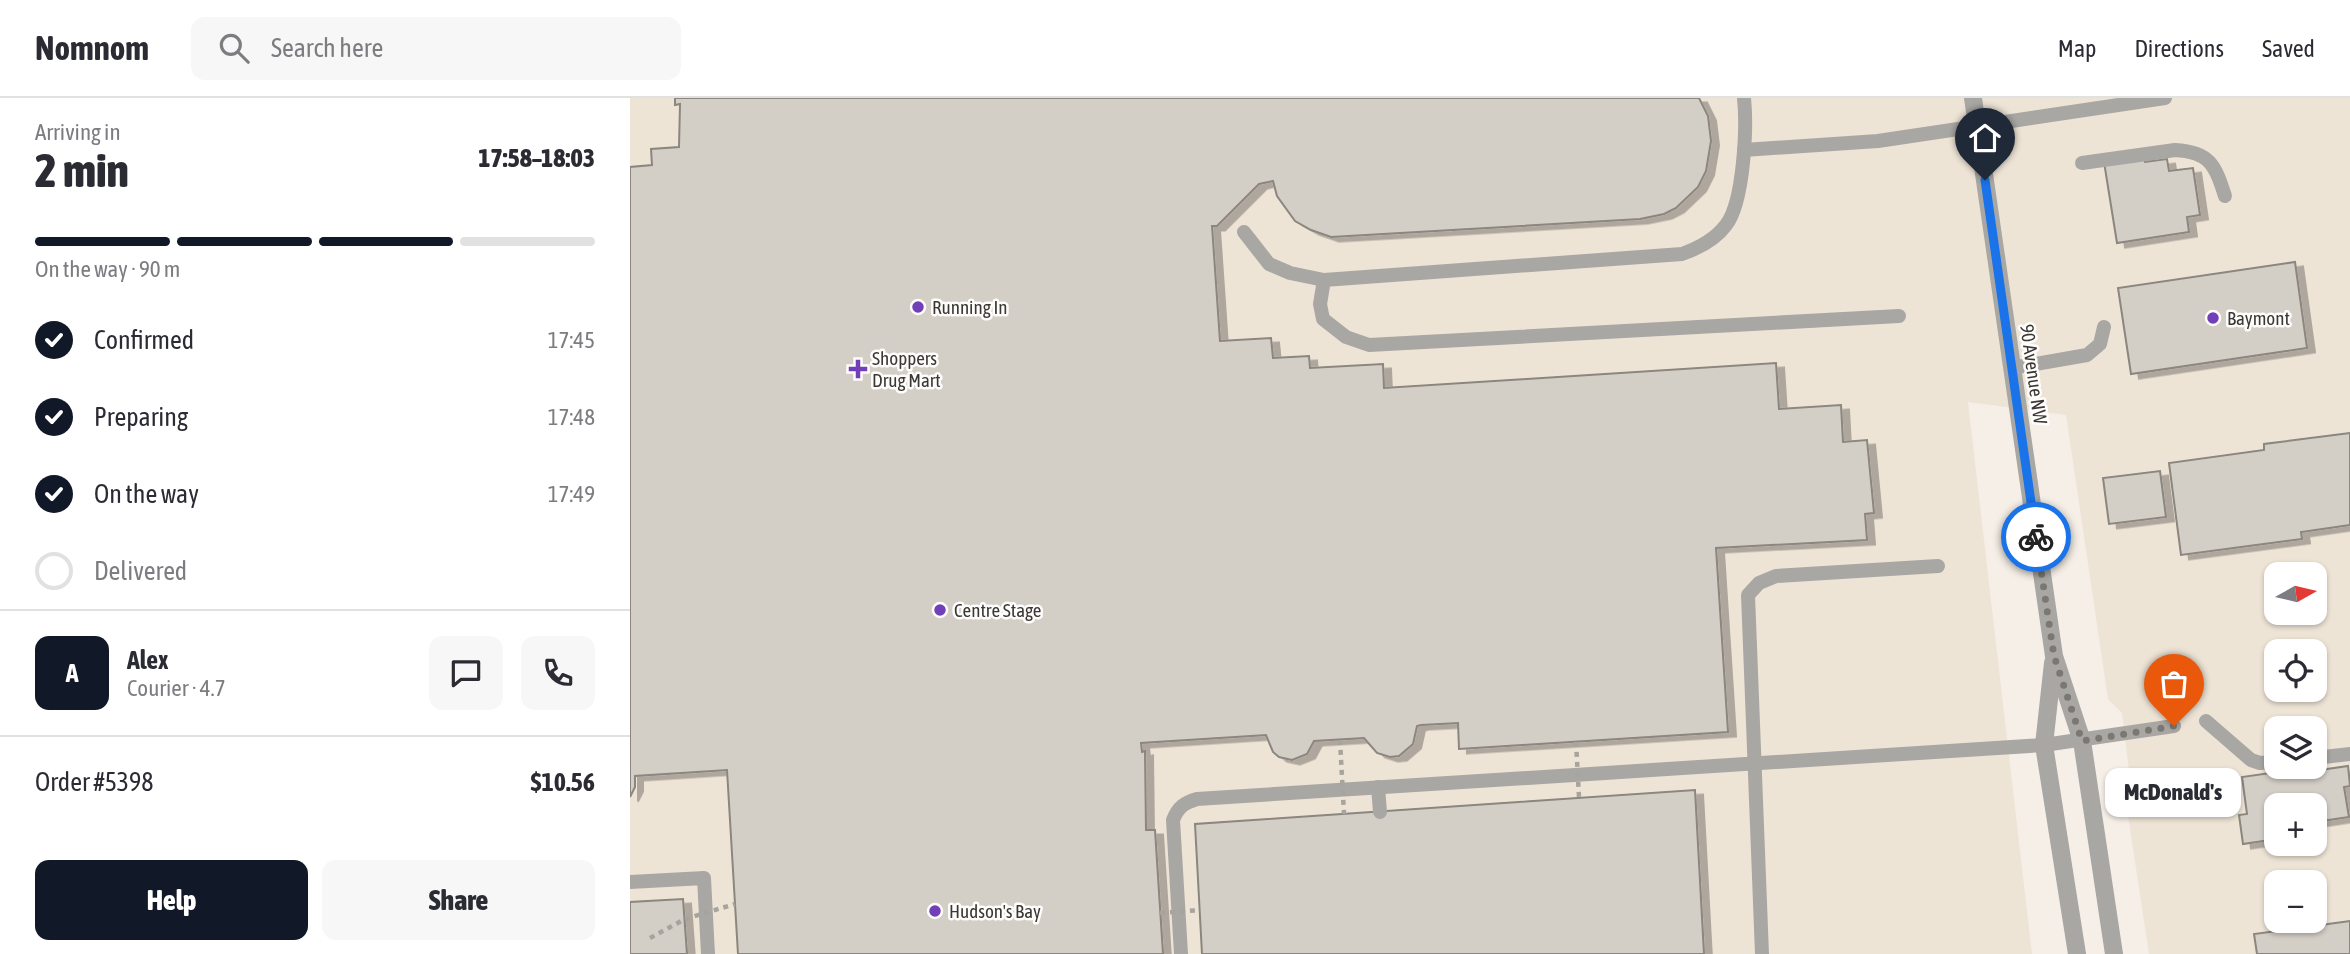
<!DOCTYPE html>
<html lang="en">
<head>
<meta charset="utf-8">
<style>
	:root { --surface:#fff; --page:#f7f7f7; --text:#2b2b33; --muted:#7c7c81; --line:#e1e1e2; --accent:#111827 }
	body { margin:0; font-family:"Asap Condensed",sans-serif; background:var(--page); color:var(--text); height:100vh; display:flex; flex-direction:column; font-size:26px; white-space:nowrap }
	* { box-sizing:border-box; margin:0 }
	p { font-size:23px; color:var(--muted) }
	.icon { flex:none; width:38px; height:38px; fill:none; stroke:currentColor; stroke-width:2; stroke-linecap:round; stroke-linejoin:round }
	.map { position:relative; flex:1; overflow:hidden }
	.panel { display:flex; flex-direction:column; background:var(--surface); width:630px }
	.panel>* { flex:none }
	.needle { width:46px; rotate:82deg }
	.buttons { position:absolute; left:1634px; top:464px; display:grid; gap:14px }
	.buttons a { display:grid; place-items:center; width:63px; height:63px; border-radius:14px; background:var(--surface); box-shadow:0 2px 5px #0004; font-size:35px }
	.pin { position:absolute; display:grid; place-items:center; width:60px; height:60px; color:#fff; margin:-72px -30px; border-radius:50% 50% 50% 0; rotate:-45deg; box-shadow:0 0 7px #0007 }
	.pin .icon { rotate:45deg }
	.courier { position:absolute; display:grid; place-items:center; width:70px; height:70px; margin:-35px; border:5px solid #1a73e8; border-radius:50%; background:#fff; color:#222; box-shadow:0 2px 9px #0007 }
	.bubble { position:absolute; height:49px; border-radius:14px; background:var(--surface); box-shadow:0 2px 5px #0004; font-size:23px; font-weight:800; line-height:49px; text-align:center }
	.overview em { font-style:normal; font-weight:800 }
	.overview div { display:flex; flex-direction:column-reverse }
	.overview { display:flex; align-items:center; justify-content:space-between; height:119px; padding:0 35px }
	h1 { font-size:46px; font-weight:800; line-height:52px }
	.bar { display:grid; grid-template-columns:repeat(4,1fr); gap:10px 7px; align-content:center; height:84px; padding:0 35px }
	.bar i { height:9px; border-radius:5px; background:var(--line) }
	.bar .active { background:var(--accent) }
	.bar p { grid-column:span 4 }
	.line { display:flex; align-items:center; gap:18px; padding:0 35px; border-top:2px solid var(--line) }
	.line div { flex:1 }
	.round { display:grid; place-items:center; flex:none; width:74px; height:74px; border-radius:14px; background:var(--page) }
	ol { padding:0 35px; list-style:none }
	li { display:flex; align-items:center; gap:21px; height:77px }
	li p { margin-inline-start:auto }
	li .icon { padding:7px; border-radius:50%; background:var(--accent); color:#fff; stroke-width:4 }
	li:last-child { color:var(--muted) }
	li i { width:38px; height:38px; border:4px solid var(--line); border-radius:50% }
	.primary-button { display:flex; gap:14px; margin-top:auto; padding:14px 35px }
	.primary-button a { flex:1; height:80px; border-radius:14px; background:var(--accent); color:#fff; font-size:28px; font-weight:800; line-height:80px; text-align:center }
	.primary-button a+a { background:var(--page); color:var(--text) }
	header { display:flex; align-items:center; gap:42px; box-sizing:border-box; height:98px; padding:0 35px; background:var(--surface); border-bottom:2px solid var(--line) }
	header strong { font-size:33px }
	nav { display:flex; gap:38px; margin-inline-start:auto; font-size:24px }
	.search { width:490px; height:63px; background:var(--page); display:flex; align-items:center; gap:18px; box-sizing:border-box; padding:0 24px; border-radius:14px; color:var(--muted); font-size:26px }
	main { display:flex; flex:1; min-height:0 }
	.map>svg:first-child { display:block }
</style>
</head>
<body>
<header>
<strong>Nomnom</strong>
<div class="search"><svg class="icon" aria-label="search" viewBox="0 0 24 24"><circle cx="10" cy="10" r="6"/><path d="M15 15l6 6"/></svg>Search here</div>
<nav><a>Map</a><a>Directions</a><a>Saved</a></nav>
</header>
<main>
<section class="panel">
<div class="overview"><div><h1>2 min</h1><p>Arriving in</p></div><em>17:58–18:03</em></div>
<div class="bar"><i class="active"></i><i class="active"></i><i class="active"></i><i></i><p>On the way · 90 m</p></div>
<ol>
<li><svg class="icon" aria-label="check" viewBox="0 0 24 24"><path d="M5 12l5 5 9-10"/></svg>Confirmed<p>17:45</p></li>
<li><svg class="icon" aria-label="check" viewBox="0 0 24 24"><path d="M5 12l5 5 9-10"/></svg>Preparing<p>17:48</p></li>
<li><svg class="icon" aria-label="check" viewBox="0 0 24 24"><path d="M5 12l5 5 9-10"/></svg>On the way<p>17:49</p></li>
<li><i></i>Delivered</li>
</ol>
<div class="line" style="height:126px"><b class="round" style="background:var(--accent);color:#fff">A</b><div><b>Alex</b><p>Courier · 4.7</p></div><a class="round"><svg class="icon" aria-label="chat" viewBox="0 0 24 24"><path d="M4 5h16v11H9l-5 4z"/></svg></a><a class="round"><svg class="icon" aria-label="phone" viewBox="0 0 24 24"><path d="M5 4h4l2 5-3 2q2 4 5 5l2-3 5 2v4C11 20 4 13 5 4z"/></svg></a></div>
<div class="line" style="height:91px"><div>Order #5398</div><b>$10.56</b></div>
<div class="primary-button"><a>Help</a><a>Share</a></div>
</section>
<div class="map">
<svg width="1720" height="856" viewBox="0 0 1720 856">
	<defs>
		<filter id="shadow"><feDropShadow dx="8" dy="4.5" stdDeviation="0" flood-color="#0004"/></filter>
	</defs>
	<rect width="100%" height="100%" fill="#f5efe7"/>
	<!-- built -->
	<path fill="#eee4d6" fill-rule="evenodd" d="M0 0H1720V856H1519L1497 711 1501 689 1492 615 1478 601 1436 317 1338 304 1402 856H0ZM1647 476H1685V514H1647ZM1647 553H1685V592H1647ZM1647 630H1685V668H1647ZM1647 707H1685V746H1647ZM1647 784H1685V822H1647Z"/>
	<!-- building -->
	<g fill="#d3cec6" stroke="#8b867f" stroke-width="2" filter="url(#shadow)">
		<polygon points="45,0 1069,0 1078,18 1081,43 1076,73 1068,89 1046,110 1034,116 1010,121 701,139 681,132 665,123 647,98 643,83 629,86 587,128 582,128 590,243 641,240 643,260 679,258 680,270 753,266 754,290 1146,265 1149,311 1211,307 1213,344 1237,342 1244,415 1235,416 1237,442 1086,450 1098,634 829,651 828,625 791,627 787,628 783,646 769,658 760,659 747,655 734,640 684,643 677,656 662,662 649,659 643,654 636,637 511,645 512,654 515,653 516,732 525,732 533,856 108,856 97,672 5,678 5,689 0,699 0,69 22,67 21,51 49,49 50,6 45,7"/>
		<polygon points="1514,58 1515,64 1537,61 1539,73 1563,70 1570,117 1557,119 1559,134 1487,145 1474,64"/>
		<polygon points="1665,164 1677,250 1501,276 1488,190"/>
		<polygon points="1720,335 1720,427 1671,434 1672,441 1551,457 1539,365 1634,352 1634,346"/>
		<polygon points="1530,373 1536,419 1479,426 1473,380"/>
		<polygon points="1718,668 1720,688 1714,689 1719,719 1685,724 1685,707 1647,707 1647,734 1639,735 1640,742 1613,746 1609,717 1617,716 1612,679 1669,671 1670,675"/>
		<polygon points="1065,692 1074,856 572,856 565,726"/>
		<polygon points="53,801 57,856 0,856 0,804"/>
		<polygon points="1720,823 1720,856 1627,856 1624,836"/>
	</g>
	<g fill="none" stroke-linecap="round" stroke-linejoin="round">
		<!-- path -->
		<polyline stroke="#a7a39d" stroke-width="4.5" stroke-dasharray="5 5" stroke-linecap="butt" points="20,840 55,821"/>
		<!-- service -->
		<g stroke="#a9a7a3" stroke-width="14">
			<path d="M1114 0C1117 29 1114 104 1096 127 1085 142 1069 150 1052 156L694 182 690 206 693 221 716 239 739 247 1269 218"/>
			<polyline points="1114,52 1248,43 1535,0"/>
			<path d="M1452 65 1545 52C1580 54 1585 67 1595 98"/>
			<polyline points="614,134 639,166 660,175 694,182"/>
			<polyline points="1382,270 1457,257 1470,246 1474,229"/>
			<polyline points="1576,623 1621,662 1630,665 1647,664"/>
			<polyline points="1685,660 1720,656"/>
			<polyline points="748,689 750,714"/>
			<polyline points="0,784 74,780 78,856"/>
			<path d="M551 856 543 722C548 709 554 705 567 701L1414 647 1544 628"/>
			<polyline points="1132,856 1118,497 1129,485 1146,478 1308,468"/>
		</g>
		<!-- tertiary -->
		<g stroke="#a9a7a3" stroke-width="18">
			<polyline points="1343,0 1424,558 1452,643 1484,856"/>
			<polyline points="1423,565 1414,647 1447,856"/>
		</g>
		<!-- path-bridge -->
		<g stroke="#a7a39d" stroke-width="4.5" stroke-dasharray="5 5" stroke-linecap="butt">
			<polyline points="710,642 714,716"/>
			<polyline points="946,644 949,699"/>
			<polyline points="530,815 570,812"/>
			<polyline points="55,821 105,806"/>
		</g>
	</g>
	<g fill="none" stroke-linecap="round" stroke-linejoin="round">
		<!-- done -->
		<polyline stroke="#7b7873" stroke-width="7" stroke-dasharray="0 12.6" points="1406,439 1424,558 1452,643 1544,628"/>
		<!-- route -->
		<polyline stroke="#1a73e8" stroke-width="9" points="1355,82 1406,439"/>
	</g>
	<!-- markers -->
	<g fill="#7140b8" stroke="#fffdfc" stroke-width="2.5">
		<circle cx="288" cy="209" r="7"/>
		<circle cx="1583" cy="220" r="7"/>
		<path d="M224.5 260.5h7v7h7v7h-7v7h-7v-7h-7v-7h7z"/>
		<circle cx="310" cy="512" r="7"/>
		<circle cx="305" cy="813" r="7"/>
	</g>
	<g text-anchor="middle" stroke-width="5" stroke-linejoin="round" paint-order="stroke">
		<!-- poi labels -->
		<g font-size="19" fill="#3a3834" stroke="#fffdfc" text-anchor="start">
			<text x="302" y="216">Running In</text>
			<text x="1597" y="227">Baymont</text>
			<text x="242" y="267">Shoppers<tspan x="242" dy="22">Drug Mart</tspan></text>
			<text x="324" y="519">Centre Stage</text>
			<text x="319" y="820">Hudson's Bay</text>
		</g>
		<!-- street labels -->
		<g font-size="19" fill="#3a3834" stroke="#fffdfc">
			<text transform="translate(1404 276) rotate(82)" y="7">90 Avenue NW</text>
		</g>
	</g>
</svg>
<div class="buttons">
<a><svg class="needle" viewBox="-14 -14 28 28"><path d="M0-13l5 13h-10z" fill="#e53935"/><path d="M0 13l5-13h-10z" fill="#7c7c81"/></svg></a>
<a><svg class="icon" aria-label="locate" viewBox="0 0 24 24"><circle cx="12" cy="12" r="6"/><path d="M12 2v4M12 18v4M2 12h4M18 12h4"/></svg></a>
<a><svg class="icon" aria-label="layers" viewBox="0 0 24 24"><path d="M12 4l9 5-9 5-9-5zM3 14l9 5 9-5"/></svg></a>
<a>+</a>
<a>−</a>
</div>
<div class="pin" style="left:1544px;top:628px;background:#ea580c"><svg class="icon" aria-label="bag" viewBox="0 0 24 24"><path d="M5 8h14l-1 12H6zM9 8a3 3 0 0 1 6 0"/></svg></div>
<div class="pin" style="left:1355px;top:82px;background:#1f2937"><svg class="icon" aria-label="home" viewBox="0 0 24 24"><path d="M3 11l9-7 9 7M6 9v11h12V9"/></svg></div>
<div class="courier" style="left:1406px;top:439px"><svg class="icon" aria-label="bike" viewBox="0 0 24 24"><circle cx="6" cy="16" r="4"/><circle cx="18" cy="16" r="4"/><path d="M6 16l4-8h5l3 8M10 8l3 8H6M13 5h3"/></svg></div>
<div class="bubble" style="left:1475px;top:670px;width:136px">McDonald's</div>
</div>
</main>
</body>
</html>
